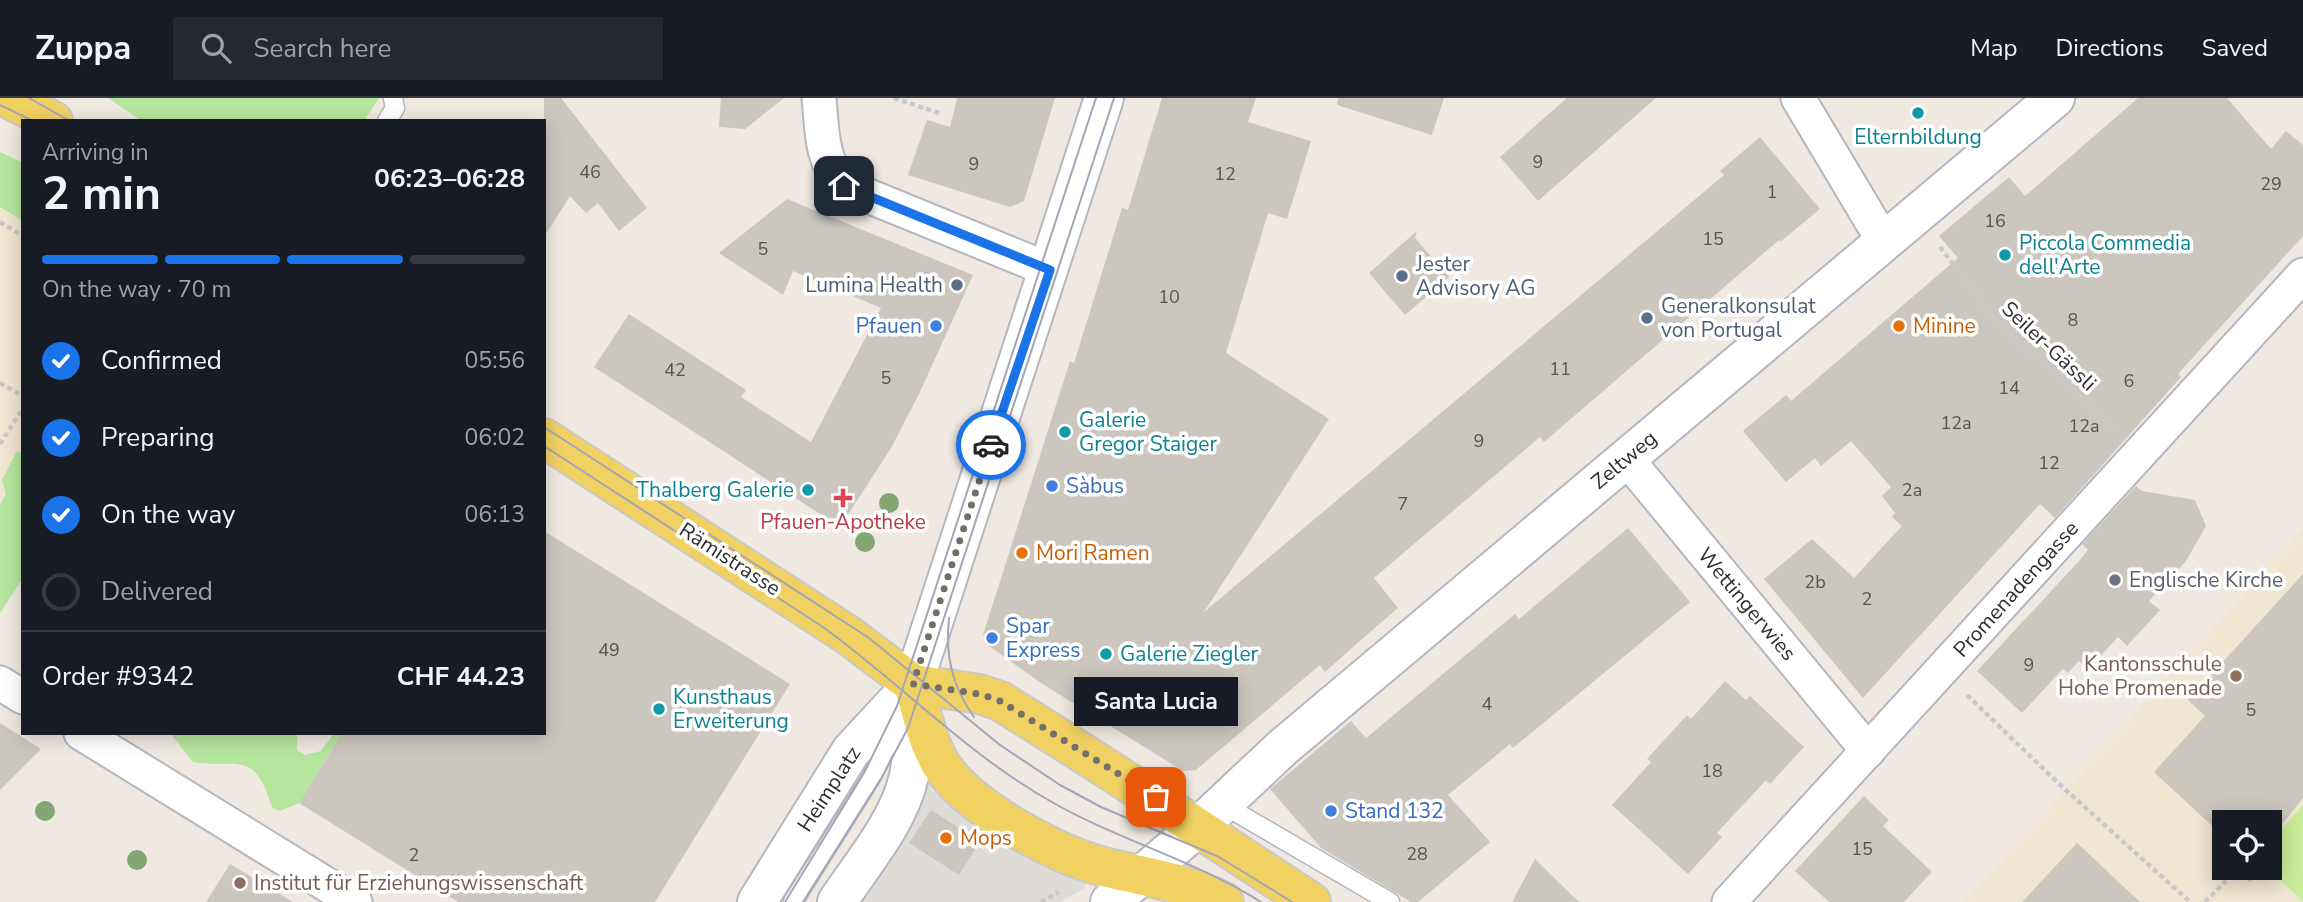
<!DOCTYPE html>
<html lang="en">
<head>
<meta charset="utf-8">
<style>
	:root { --surface:#171b24; --page:#242831; --text:#f1f3f6; --muted:#9ea1a6; --line:#363941; --accent:#1a73e8 }
	body { margin:0; font-family:"Nunito Sans",sans-serif; background:var(--page); color:var(--text); height:100vh; display:flex; flex-direction:column; font-size:26px; white-space:nowrap }
	* { box-sizing:border-box; margin:0 }
	p { font-size:23px; color:var(--muted) }
	.icon { flex:none; width:38px; height:38px; fill:none; stroke:currentColor; stroke-width:2; stroke-linecap:round; stroke-linejoin:round }
	.map { position:relative; flex:1; overflow:hidden }
	.drawer { position:absolute; left:21px; top:21px; width:525px; height:616px; display:flex; flex-direction:column; background:var(--surface); border-radius:0px; box-shadow:0 4px 18px #0003 }
	.drawer>* { flex:none }
	.controls { position:absolute; left:2212px; top:712px; display:grid; gap:14px }
	.controls a { display:grid; place-items:center; width:70px; height:70px; border-radius:0px; background:var(--surface); box-shadow:0 4px 18px #0003; font-size:35px }
	.pin { position:absolute; display:grid; place-items:center; width:60px; height:60px; color:#fff; margin:-30px; border-radius:14px; box-shadow:0 4px 10px #0006 }
	.courier { position:absolute; display:grid; place-items:center; width:70px; height:70px; margin:-35px; border:5px solid #1a73e8; border-radius:50%; background:#fff; color:#222; box-shadow:0 2px 9px #0007 }
	.bubble { position:absolute; height:49px; border-radius:0px; background:var(--surface); box-shadow:0 4px 18px #0003; font-size:23px; font-weight:700; line-height:49px; text-align:center }
	.summary em { font-style:normal; font-weight:700 }
	.summary div { display:flex; flex-direction:column-reverse }
	.summary { display:flex; align-items:center; justify-content:space-between; height:119px; padding:0 21px }
	h1 { font-size:46px; font-weight:700; line-height:52px }
	.bar { display:grid; grid-template-columns:repeat(4,1fr); gap:10px 7px; align-content:center; height:84px; padding:0 21px }
	.bar i { height:9px; border-radius:5px; background:var(--line) }
	.bar .selected { background:var(--accent) }
	.bar p { grid-column:span 4 }
	.line { display:flex; align-items:center; gap:18px; padding:0 21px; border-top:2px solid var(--line) }
	.line div { flex:1 }
	ol { padding:0 21px; list-style:none }
	li { display:flex; align-items:center; gap:21px; height:77px }
	li p { margin-inline-start:auto }
	li .icon { padding:7px; border-radius:50%; background:var(--accent); color:#fff; stroke-width:4 }
	li:last-child { color:var(--muted) }
	li i { width:38px; height:38px; border:4px solid var(--line); border-radius:50% }
	header { display:flex; align-items:center; gap:42px; box-sizing:border-box; height:98px; padding:0 35px; background:var(--surface); border-bottom:2px solid var(--line) }
	header strong { font-size:33px }
	nav { display:flex; gap:38px; margin-inline-start:auto; font-size:24px }
	.search { width:490px; height:63px; background:var(--page); display:flex; align-items:center; gap:18px; box-sizing:border-box; padding:0 24px; border-radius:0px; color:var(--muted); font-size:26px }
	.map>svg:first-child { display:block }
</style>
</head>
<body>
<header>
<strong>Zuppa</strong>
<div class="search"><svg class="icon" aria-label="search" viewBox="0 0 24 24"><circle cx="10" cy="10" r="6"/><path d="M15 15l6 6"/></svg>Search here</div>
<nav><a>Map</a><a>Directions</a><a>Saved</a></nav>
</header>
<div class="map">
<svg width="2303" height="804" viewBox="0 0 2303 804">
	<rect width="100%" height="100%" fill="#efe9e1"/>
	<!-- education -->
	<g fill="#f0e6d1" fill-rule="evenodd">
		<polygon points="0,54 23,65 23,480 0,515"/>
		<path d="M2303 432V804H1964ZM2224 724H2270V770H2224Z"/>
	</g>
	<!-- green -->
	<g fill="#b6e59e">
		<polygon points="108,0 379,0 364,23 142,23"/>
		<polygon points="0,54 23,65 23,123 0,109"/>
		<polygon points="17,353 23,356 23,480 0,515 0,407 6,396 2,382"/>
		<path d="M170 635H297V652L305 657 321 653 334 635H342L299 705 280 713 272 710C254 650 239 671 193 664Z"/>
	</g>
	<!-- pitch -->
	<polygon fill="#c9ec9a" points="2303,707 2303,803 2267,770 2270,770 2270,743"/>
	<!-- plaza -->
	<polygon fill="#dfdcd8" points="926,683 933,693 986,732 1085,783 1085,790 1060,804 850,804"/>
	<!-- building -->
	<g fill="#cbc7bf">
		<polygon points="544,0 561,0 647,110 619,133 598,105 586,115 570,98 544,139"/>
		<polygon points="721,0 784,0 745,31 719,29"/>
		<polygon points="957,0 1055,0 1024,103 1010,109 908,77 927,22 950,29"/>
		<polygon points="1162,0 1256,0 1248,24 1311,43 1287,121 1268,115 1226,255 1329,321 1204,514 1724,77 1720,73 1760,39 1820,111 1780,144 1779,142 1544,344 1540,339 1374,480 1398,510 1370,534 1325,574 1320,567 1196,672 1183,673 1041,585 989,548 983,537 1070,263 1074,265 1122,110 1128,112"/>
		<polygon points="1338,0 1444,0 1432,37 1337,7"/>
		<polygon points="1567,0 1656,0 1538,103 1500,59"/>
		<polygon points="2138,0 2227,0 2271,51 2286,33 2303,47 2303,138 2178,276 2181,279 2055,420 2040,406 1863,600 1764,481 1812,441 1854,480 1902,428 1892,419 1895,415 1882,398 1891,389 1851,343 1821,368 1815,360 1786,384 1743,333 1786,297 1791,303 1958,160 1939,138 2009,79 2025,98"/>
		<polygon points="787,101 973,177 919,296 891,350 840,429 594,269 629,216 746,292 741,299 811,344 881,210 793,173 783,197 719,155"/>
		<polygon points="1417,133 1415,140 1449,179 1405,217 1369,175"/>
		<polygon points="2136,388 2142,393 2195,402 2206,428 2186,463 2149,503 2160,512 2127,548 2118,539 2088,571 2079,563 2068,575 2063,571 2022,615 1977,573 2079,463 2088,452 2082,446"/>
		<polygon points="1628,430 1690,504 1513,650 1510,646 1448,697 1490,744 1418,804 1411,804 1321,750 1270,691 1351,623 1366,640 1515,516 1519,521"/>
		<polygon points="544,433 790,586 655,804 458,804 299,705 342,635 544,635"/>
		<polygon points="2303,476 2303,700 2270,742 2270,724 2224,724 2224,739 2154,674 2205,618 2188,602"/>
		<polygon points="1725,583 1746,602 1750,598 1804,649 1770,686 1766,682 1717,735 1722,739 1688,776 1612,707 1651,664 1647,661 1687,617 1691,621"/>
		<polygon points="0,625 41,651 0,692"/>
		<polygon points="1864,698 1889,722 1883,728 1932,774 1904,804 1829,804 1795,773"/>
		<polygon points="931,712 980,743 959,777 909,745"/>
		<polygon points="2077,745 2140,804 2022,804"/>
		<polygon points="1535,761 1579,804 1512,804"/>
		<polygon points="230,766 293,804 206,804"/>
	</g>
	<g fill="none" stroke-linecap="round" stroke-linejoin="round">
		<defs>
			<g id="lane">
				<polyline points="387,23 395,10 393,0"/>
				<polyline points="1222,706 1390,804"/>
				<polyline points="793,804 871,680 901,616"/>
			</g>
			<g id="street">
				<path d="M819 0C822 32 821 64 844 88L1050 172"/>
				<polyline points="1798,0 1884,144"/>
				<polyline points="1626,360 1868,653"/>
				<polyline points="0,585 23,599"/>
				<polyline points="81,635 355,804"/>
				<polyline points="1729,804 2303,177"/>
			</g>
			<g id="secondary">
				<polyline points="757,804 851,653 913,586"/>
				<path d="M837 804C862 766 899 724 909 678 915 649 912 616 913 586L1104 0"/>
				<polyline points="1110,804 1197,730 1282,650 2055,0"/>
			</g>
			<g id="primary">
				<polyline points="7,0 53,23"/>
				<path d="M544 340 848 537 913 586 980 596 1000 603C1106 668 1208 737 1311 804"/>
				<path d="M913 586C922 614 927 647 944 671 975 714 1062 760 1112 771 1156 781 1182 784 1224 804"/>
			</g>
		</defs>
		<!-- lane casing -->
		<use href="#lane" stroke="#b4b7c1" stroke-width="21"/>
		<!-- street casing -->
		<use href="#street" stroke="#b4b7c1" stroke-width="37"/>
		<!-- secondary casing -->
		<use href="#secondary" stroke="#b4b7c1" stroke-width="42"/>
		<!-- primary casing -->
		<use href="#primary" stroke="#c9c9c9" stroke-width="42"/>
		<!-- path -->
		<g stroke="#c9c9c9" stroke-width="4.5" stroke-dasharray="5 3.5" stroke-linecap="butt">
			<polyline points="894,0 939,15"/>
			<polyline points="0,124 23,138"/>
			<polyline points="1940,149 1999,227 2116,330"/>
			<polyline points="0,285 23,298"/>
			<polyline points="0,346 23,310"/>
			<polyline points="1967,597 2058,685 2190,804"/>
			<polyline points="1041,804 1059,794"/>
			<polyline points="2205,804 2236,773 2248,783 2261,770"/>
		</g>
		<!-- lane -->
		<use href="#lane" stroke="#fff" stroke-width="18"/>
		<!-- street -->
		<use href="#street" stroke="#fff" stroke-width="33"/>
		<!-- secondary -->
		<use href="#secondary" stroke="#fff" stroke-width="38"/>
		<!-- primary -->
		<use href="#primary" stroke="#f2d163" stroke-width="38"/>
		<!-- tram -->
		<g stroke="#a3a6b8" stroke-width="2">
			<polyline points="29,0 70,23"/>
			<polyline points="0,7 33,23"/>
			<polyline points="544,329 869,540 1000,647 1060,687 1101,709 1219,759 1292,804"/>
			<path d="M544 348 823 529C900 585 967 656 1050 703 1118 742 1194 762 1261 804"/>
			<path d="M949 520C945 558 952 588 974 619"/>
			<polyline points="785,804 864,675 897,608 1096,0"/>
			<polyline points="803,804 882,679 908,630 1114,0"/>
		</g>
	</g>
	<!-- trees -->
	<g fill="#84a574">
		<circle cx="889" cy="405" r="10"/>
		<circle cx="865" cy="444" r="10"/>
		<circle cx="45" cy="713" r="10"/>
		<circle cx="137" cy="762" r="10"/>
	</g>
	<g fill="none" stroke-linecap="round" stroke-linejoin="round">
		<!-- done -->
		<polyline stroke="#726f6d" stroke-width="7" stroke-dasharray="0 12.6" points="991,347 913,586 980,596 1000,603 1156,699"/>
		<!-- route -->
		<polyline stroke="#1a73e8" stroke-width="9" points="844,88 1050,172 991,347"/>
	</g>
	<!-- markers -->
	<g fill="#0f9aa8" stroke="#fff" stroke-width="2.5">
		<circle cx="1918" cy="15" r="7"/>
		<circle cx="2005" cy="157" r="7"/>
		<circle cx="1065" cy="334" r="7"/>
		<circle cx="808" cy="392" r="7"/>
		<circle cx="1106" cy="556" r="7"/>
		<circle cx="659" cy="611" r="7"/>
	</g>
	<g fill="#5c6f8a" stroke="#fff" stroke-width="2.5">
		<circle cx="1402" cy="178" r="7"/>
		<circle cx="957" cy="187" r="7"/>
		<circle cx="1647" cy="220" r="7"/>
	</g>
	<g fill="#3f7fe0" stroke="#fff" stroke-width="2.5">
		<circle cx="936" cy="228" r="7"/>
		<circle cx="1052" cy="388" r="7"/>
		<circle cx="992" cy="540" r="7"/>
		<circle cx="1331" cy="713" r="7"/>
	</g>
	<g fill="#e8710a" stroke="#fff" stroke-width="2.5">
		<circle cx="1899" cy="228" r="7"/>
		<circle cx="1022" cy="455" r="7"/>
		<circle cx="946" cy="740" r="7"/>
	</g>
	<path fill="#e0444e" stroke="#fff" stroke-width="2.5" d="M839.5 389.5h7v7h7v7h-7v7h-7v-7h-7v-7h7z"/>
	<circle fill="#6b7280" stroke="#fff" stroke-width="2.5" cx="2115" cy="482" r="7"/>
	<g fill="#8d6e63" stroke="#fff" stroke-width="2.5">
		<circle cx="2236" cy="578" r="7"/>
		<circle cx="240" cy="785" r="7"/>
	</g>
	<g text-anchor="middle" stroke-width="7" stroke-linejoin="round" paint-order="stroke">
		<!-- number labels -->
		<g font-size="18" fill="#555452">
			<text x="1538" y="70">9</text>
			<text x="974" y="72">9</text>
			<text x="590" y="80">46</text>
			<text x="1225" y="82">12</text>
			<text x="2271" y="92">29</text>
			<text x="1772" y="100">1</text>
			<text x="1995" y="129">16</text>
			<text x="1713" y="147">15</text>
			<text x="763" y="157">5</text>
			<text x="1169" y="205">10</text>
			<text x="2073" y="228">8</text>
			<text x="1560" y="277">11</text>
			<text x="675" y="278">42</text>
			<text x="886" y="286">5</text>
			<text x="2129" y="289">6</text>
			<text x="2009" y="296">14</text>
			<text x="1956" y="331">12a</text>
			<text x="2084" y="334">12a</text>
			<text x="1479" y="349">9</text>
			<text x="2049" y="371">12</text>
			<text x="1912" y="398">2a</text>
			<text x="1403" y="412">7</text>
			<text x="1815" y="490">2b</text>
			<text x="1867" y="507">2</text>
			<text x="609" y="558">49</text>
			<text x="2029" y="573">9</text>
			<text x="1487" y="612">4</text>
			<text x="2251" y="618">5</text>
			<text x="1712" y="679">18</text>
			<text x="1862" y="757">15</text>
			<text x="1417" y="762">28</text>
			<text x="414" y="763">2</text>
		</g>
		<!-- culture labels -->
		<g font-size="21" fill="#0d838f" stroke="#fff" text-anchor="start">
			<text x="1918" y="46" text-anchor="middle">Elternbildung</text>
			<text x="2019" y="152">Piccola Commedia<tspan x="2019" dy="24">dell'Arte</tspan></text>
			<text x="1079" y="329">Galerie<tspan x="1079" dy="24">Gregor Staiger</tspan></text>
			<text x="794" y="399" text-anchor="end">Thalberg Galerie</text>
			<text x="1120" y="563">Galerie Ziegler</text>
			<text x="673" y="606">Kunsthaus<tspan x="673" dy="24">Erweiterung</tspan></text>
		</g>
		<!-- service labels -->
		<g font-size="21" fill="#4e5e75" stroke="#fff" text-anchor="start">
			<text x="1416" y="173">Jester<tspan x="1416" dy="24">Advisory AG</tspan></text>
			<text x="943" y="194" text-anchor="end">Lumina Health</text>
			<text x="1661" y="215">Generalkonsulat<tspan x="1661" dy="24">von Portugal</tspan></text>
		</g>
		<!-- shop labels -->
		<g font-size="21" fill="#366cbe" stroke="#fff" text-anchor="start">
			<text x="922" y="235" text-anchor="end">Pfauen</text>
			<text x="1066" y="395">Sàbus</text>
			<text x="1006" y="535">Spar<tspan x="1006" dy="24">Express</tspan></text>
			<text x="1345" y="720">Stand 132</text>
		</g>
		<!-- food labels -->
		<g font-size="21" fill="#c56008" stroke="#fff" text-anchor="start">
			<text x="1913" y="235">Minine</text>
			<text x="1036" y="462">Mori Ramen</text>
			<text x="960" y="747">Mops</text>
		</g>
		<!-- street labels -->
		<g font-size="21" fill="#2e2e2e" stroke="#fff">
			<text transform="translate(2049 248) rotate(43)" y="7">Seiler-Gässli</text>
			<text transform="translate(1624 362) rotate(-40)" y="7">Zeltweg</text>
			<text transform="translate(730 461) rotate(33)" y="7">Rämistrasse</text>
			<text transform="translate(2016 491) rotate(-48)" y="7">Promenadengasse</text>
			<text transform="translate(1747 506) rotate(50)" y="7">Wettingerwies</text>
			<text transform="translate(829 691) rotate(-57)" y="7">Heimplatz</text>
		</g>
		<!-- health labels -->
		<g font-size="21" fill="#be3a42" stroke="#fff">
			<text x="843" y="431">Pfauen-Apotheke</text>
		</g>
		<!-- worship labels -->
		<g font-size="21" fill="#5b616d" stroke="#fff" text-anchor="start">
			<text x="2129" y="489">Englische Kirche</text>
		</g>
		<!-- education labels -->
		<g font-size="21" fill="#785e54" stroke="#fff" text-anchor="end">
			<text x="2222" y="573">Kantonsschule<tspan x="2222" dy="24">Hohe Promenade</tspan></text>
			<text x="254" y="792" text-anchor="start">Institut für Erziehungswissenschaft</text>
		</g>
	</g>
</svg>
<div class="controls">
<a><svg class="icon" aria-label="locate" viewBox="0 0 24 24"><circle cx="12" cy="12" r="6"/><path d="M12 2v4M12 18v4M2 12h4M18 12h4"/></svg></a>
</div>
<div class="pin" style="left:1156px;top:699px;background:#ea580c"><svg class="icon" aria-label="bag" viewBox="0 0 24 24"><path d="M5 8h14l-1 12H6zM9 8a3 3 0 0 1 6 0"/></svg></div>
<div class="pin" style="left:844px;top:88px;background:#1f2937"><svg class="icon" aria-label="home" viewBox="0 0 24 24"><path d="M3 11l9-7 9 7M6 9v11h12V9"/></svg></div>
<div class="courier" style="left:991px;top:347px"><svg class="icon" aria-label="car" viewBox="0 0 24 24"><path d="M5 17H2v-5l4-1 3-4h7l3 4 3 1v5h-3M9 17h6M6 11h13"/><circle cx="7" cy="17" r="2"/><circle cx="17" cy="17" r="2"/></svg></div>
<div class="bubble" style="left:1074px;top:579px;width:164px">Santa Lucia</div>
<section class="drawer">
<div class="summary"><div><h1>2 min</h1><p>Arriving in</p></div><em>06:23–06:28</em></div>
<div class="bar"><i class="selected"></i><i class="selected"></i><i class="selected"></i><i></i><p>On the way · 70 m</p></div>
<ol>
<li><svg class="icon" aria-label="check" viewBox="0 0 24 24"><path d="M5 12l5 5 9-10"/></svg>Confirmed<p>05:56</p></li>
<li><svg class="icon" aria-label="check" viewBox="0 0 24 24"><path d="M5 12l5 5 9-10"/></svg>Preparing<p>06:02</p></li>
<li><svg class="icon" aria-label="check" viewBox="0 0 24 24"><path d="M5 12l5 5 9-10"/></svg>On the way<p>06:13</p></li>
<li><i></i>Delivered</li>
</ol>
<div class="line" style="height:91px"><div>Order #9342</div><b>CHF 44.23</b></div>
</section>
</div>
</body>
</html>
